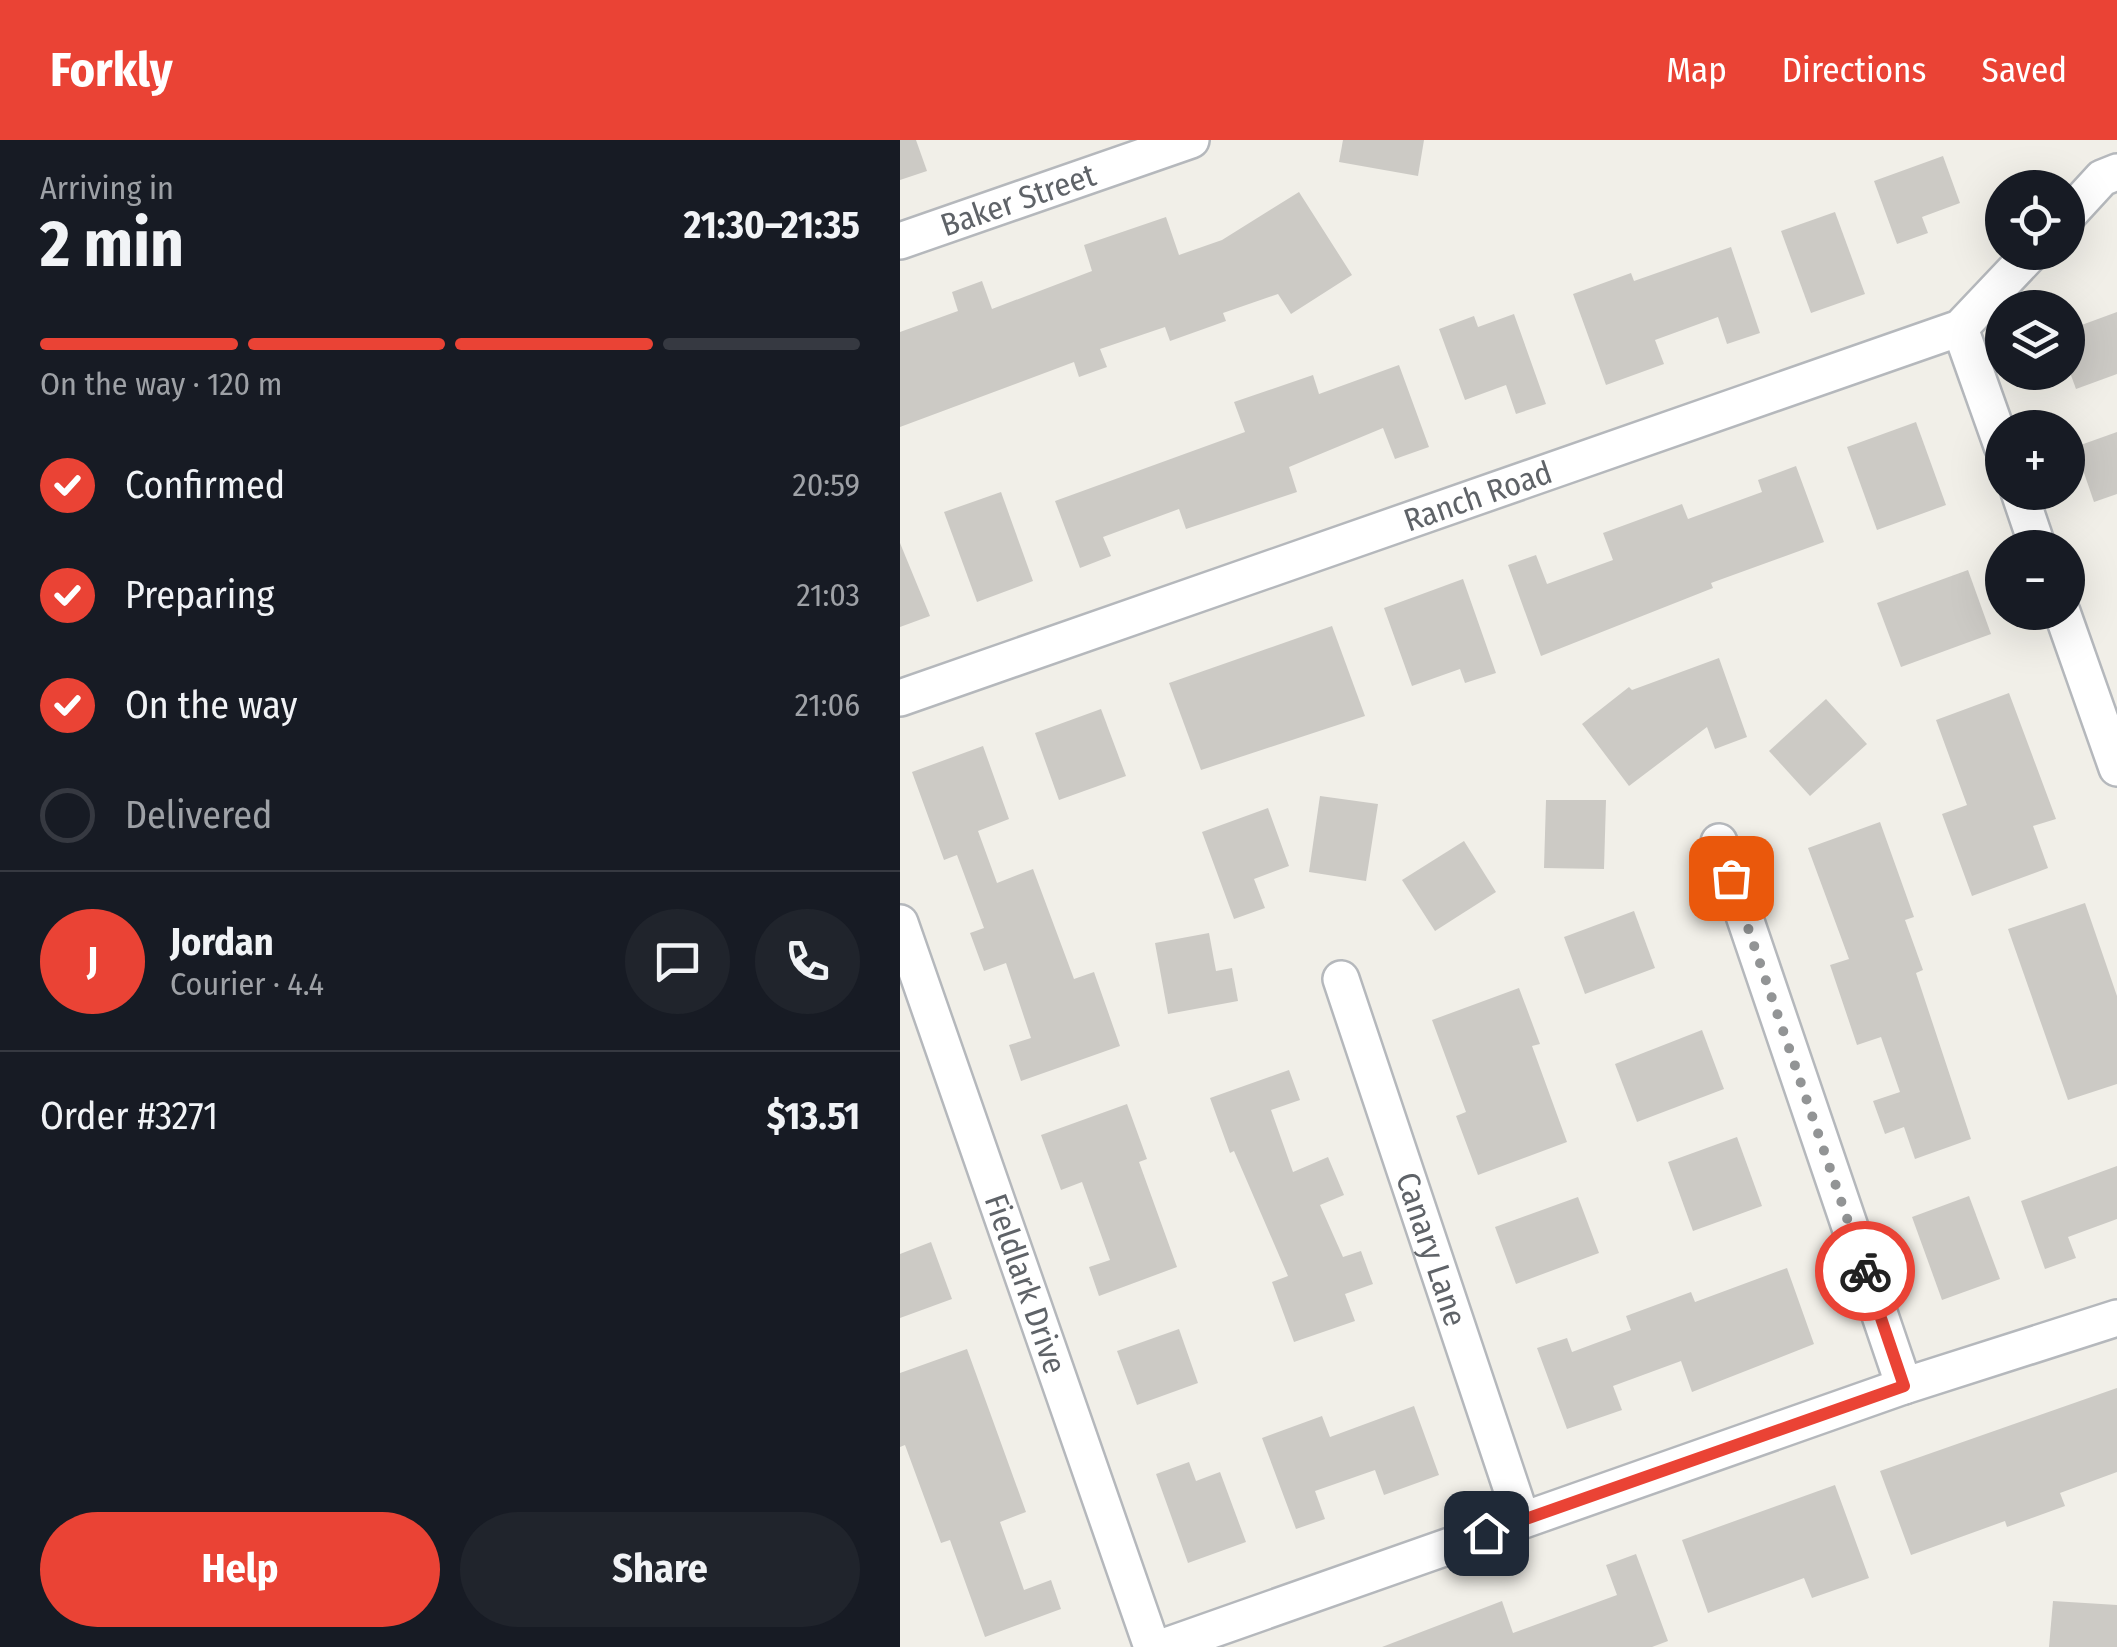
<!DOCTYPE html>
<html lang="en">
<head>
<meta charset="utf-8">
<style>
	:root { --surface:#171b24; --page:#20242c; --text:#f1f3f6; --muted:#9ea1a6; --line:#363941; --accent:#ea4335 }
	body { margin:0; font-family:"Fira Sans Condensed",sans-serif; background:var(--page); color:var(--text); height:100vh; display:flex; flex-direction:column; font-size:38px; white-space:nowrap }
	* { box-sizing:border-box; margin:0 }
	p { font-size:32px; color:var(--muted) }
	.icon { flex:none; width:55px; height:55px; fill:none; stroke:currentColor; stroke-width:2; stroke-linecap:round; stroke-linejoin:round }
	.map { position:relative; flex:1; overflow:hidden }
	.drawer { display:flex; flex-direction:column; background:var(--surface); width:900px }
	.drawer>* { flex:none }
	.buttons { position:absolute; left:1085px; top:30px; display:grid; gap:20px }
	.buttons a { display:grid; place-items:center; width:100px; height:100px; border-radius:50%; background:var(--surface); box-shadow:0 10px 40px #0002; font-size:50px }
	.pin { position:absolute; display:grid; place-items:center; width:85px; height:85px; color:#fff; margin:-42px; border-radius:20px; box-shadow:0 5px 15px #0006 }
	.courier { position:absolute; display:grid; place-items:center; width:100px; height:100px; margin:-50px; border:8px solid #ea4335; border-radius:50%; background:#fff; color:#222; box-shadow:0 2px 12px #0007 }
	.headline em { font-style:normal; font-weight:700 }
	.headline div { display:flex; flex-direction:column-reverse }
	.headline { display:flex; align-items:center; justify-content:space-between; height:170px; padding:0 40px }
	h1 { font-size:65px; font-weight:700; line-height:75px }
	.bar { display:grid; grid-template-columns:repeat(4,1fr); gap:15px 10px; align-content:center; height:120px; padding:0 40px }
	.bar i { height:12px; border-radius:8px; background:var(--line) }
	.bar .selected { background:var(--accent) }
	.bar p { grid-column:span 4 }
	.line { display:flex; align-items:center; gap:25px; padding:0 40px; border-top:2px solid var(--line) }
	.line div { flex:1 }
	.round { display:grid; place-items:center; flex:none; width:105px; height:105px; border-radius:52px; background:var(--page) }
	ol { padding:0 40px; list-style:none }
	li { display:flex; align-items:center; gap:30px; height:110px }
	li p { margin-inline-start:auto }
	li .icon { padding:10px; border-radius:50%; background:var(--accent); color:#fff; stroke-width:4 }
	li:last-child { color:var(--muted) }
	li i { width:55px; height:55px; border:5px solid var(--line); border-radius:50% }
	.cta { display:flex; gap:20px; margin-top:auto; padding:20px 40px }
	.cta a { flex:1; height:115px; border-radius:60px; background:var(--accent); color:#fff; font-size:40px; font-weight:700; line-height:115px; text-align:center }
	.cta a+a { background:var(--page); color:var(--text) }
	header { display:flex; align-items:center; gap:60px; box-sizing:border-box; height:140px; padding:0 50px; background:var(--accent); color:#fff }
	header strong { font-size:48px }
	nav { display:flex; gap:55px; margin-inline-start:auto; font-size:35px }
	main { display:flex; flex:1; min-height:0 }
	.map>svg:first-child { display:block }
</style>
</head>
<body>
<header>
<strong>Forkly</strong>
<nav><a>Map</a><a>Directions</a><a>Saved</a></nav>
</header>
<main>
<section class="drawer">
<div class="headline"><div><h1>2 min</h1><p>Arriving in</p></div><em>21:30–21:35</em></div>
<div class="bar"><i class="selected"></i><i class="selected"></i><i class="selected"></i><i></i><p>On the way · 120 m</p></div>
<ol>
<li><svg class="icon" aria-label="check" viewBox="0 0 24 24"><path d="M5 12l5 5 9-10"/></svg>Confirmed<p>20:59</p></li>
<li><svg class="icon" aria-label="check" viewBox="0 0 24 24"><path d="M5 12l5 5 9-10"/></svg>Preparing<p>21:03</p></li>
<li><svg class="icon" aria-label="check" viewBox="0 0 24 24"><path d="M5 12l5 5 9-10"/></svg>On the way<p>21:06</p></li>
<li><i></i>Delivered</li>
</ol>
<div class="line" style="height:180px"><b class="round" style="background:var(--accent);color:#fff">J</b><div><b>Jordan</b><p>Courier · 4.4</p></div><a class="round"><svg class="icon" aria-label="chat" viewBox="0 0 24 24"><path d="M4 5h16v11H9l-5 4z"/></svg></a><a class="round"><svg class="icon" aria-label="phone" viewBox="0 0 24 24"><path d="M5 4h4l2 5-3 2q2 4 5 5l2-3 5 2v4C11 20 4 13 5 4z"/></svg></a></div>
<div class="line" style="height:130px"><div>Order #3271</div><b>$13.51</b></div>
<div class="cta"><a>Help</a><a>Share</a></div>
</section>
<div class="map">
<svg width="1217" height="1507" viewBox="0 0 1217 1507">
	<rect width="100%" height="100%" fill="#f1efe8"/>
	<!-- building -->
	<g fill="#cccac5">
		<polygon points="0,0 16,0 27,31 0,40"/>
		<polygon points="443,0 524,0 518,36 439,22"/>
		<polygon points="1043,16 1060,63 1022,77 1028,93 997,104 974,41"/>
		<polygon points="399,52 452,135 391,174 378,154 323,173 326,181 270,201 265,187 200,209 207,227 179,237 174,222 0,287 0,192 58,171 52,152 82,141 92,169 192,131 184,105 266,77 279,115 322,100"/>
		<polygon points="935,72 965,154 911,173 881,91"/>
		<polygon points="831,107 860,193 827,204 818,177 755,200 764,224 706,245 673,154 731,133 734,141"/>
		<polygon points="1217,172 1217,234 1176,249 1168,227 1168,190"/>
		<polygon points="614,174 646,264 616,274 606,245 565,260 539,189 574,176 578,187"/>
		<polygon points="499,225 529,307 495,319 483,288 389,327 397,352 286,389 279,369 203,397 211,416 180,428 155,361 345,292 334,262 413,235 419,254"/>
		<polygon points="1016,282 1046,365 977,390 947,307"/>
		<polygon points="1217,292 1217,354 1194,362 1175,307"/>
		<polygon points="896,326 924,402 811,443 813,448 641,516 608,425 636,415 647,444 713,420 703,393 782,364 788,379 862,352 858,340"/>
		<polygon points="101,352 133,441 77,462 44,372"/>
		<polygon points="0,403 30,476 0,487"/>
		<polygon points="1068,430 1091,494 1001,527 977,463"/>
		<polygon points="563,439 596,533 565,543 560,529 512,546 484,468"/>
		<polygon points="432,486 465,576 301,630 269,543"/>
		<polygon points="819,518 847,597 815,609 807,587 729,646 682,584 729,547 732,550"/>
		<polygon points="1109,553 1156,679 1133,686 1148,728 1072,756 1042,674 1067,665 1036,580"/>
		<polygon points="926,559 967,604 910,656 869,611"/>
		<polygon points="201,569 226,636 159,660 135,593"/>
		<polygon points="83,606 109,679 78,691 97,743 133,729 174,839 194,832 220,906 121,941 109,905 131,898 106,823 84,831 70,793 84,788 57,715 44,720 12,632"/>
		<polygon points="420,656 478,664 466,741 409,732"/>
		<polygon points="646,660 706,660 704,729 644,728"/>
		<polygon points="368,668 389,726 354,739 365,768 334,779 302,692"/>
		<polygon points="980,682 1014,777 1005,780 1023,830 1016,833 1071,999 1015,1019 1004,987 985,994 973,961 1000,952 981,897 957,905 930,825 949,819 908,708"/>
		<polygon points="564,701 596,752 535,791 502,740"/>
		<polygon points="1185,763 1217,856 1217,944 1168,960 1108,789"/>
		<polygon points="734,771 755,828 685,854 664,797"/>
		<polygon points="309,793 316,831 332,828 338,861 268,874 255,803"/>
		<polygon points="619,848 640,904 632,906 667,1002 578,1035 556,976 566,972 532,880"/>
		<polygon points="802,890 824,949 737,982 715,924"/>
		<polygon points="389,930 400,960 371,970 393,1032 428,1017 444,1055 420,1065 443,1117 461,1111 473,1144 445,1154 455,1181 394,1202 372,1142 388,1136 334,1011 330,1013 310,958"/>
		<polygon points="227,964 247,1019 239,1022 277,1127 199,1156 189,1127 210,1120 182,1042 161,1050 141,995"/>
		<polygon points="837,997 862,1066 793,1091 768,1022"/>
		<polygon points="1217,1026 1217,1079 1168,1097 1176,1118 1145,1129 1121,1061"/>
		<polygon points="1069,1056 1100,1139 1042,1160 1012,1077"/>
		<polygon points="678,1057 699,1113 616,1144 595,1087"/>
		<polygon points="31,1102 52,1159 0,1178 0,1114"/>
		<polygon points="887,1128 914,1204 792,1252 781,1221 713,1246 722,1270 667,1289 637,1208 667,1198 672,1212 731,1190 726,1176 791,1152 795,1162"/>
		<polygon points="279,1189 298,1243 237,1265 217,1211"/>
		<polygon points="67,1209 126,1372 100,1382 124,1450 151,1440 161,1469 85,1497 50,1400 41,1403 5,1305 0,1307 0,1233"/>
		<polygon points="1217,1248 1217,1332 1160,1353 1165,1366 1107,1387 1105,1381 1011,1415 980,1331"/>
		<polygon points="514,1266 539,1335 484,1355 475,1330 415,1351 425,1379 396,1389 362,1298 422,1276 430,1297"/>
		<polygon points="289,1322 296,1341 320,1332 346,1402 288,1423 256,1334"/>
		<polygon points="935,1345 969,1438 912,1458 904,1438 808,1473 782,1400"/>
		<polygon points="736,1414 768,1501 752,1507 482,1507 602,1461 613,1493 717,1455 706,1425"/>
		<polygon points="1153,1461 1217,1465 1217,1507 1149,1507"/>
	</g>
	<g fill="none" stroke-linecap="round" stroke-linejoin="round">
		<defs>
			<g id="minor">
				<polyline points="1168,75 1202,38 1217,32"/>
				<path id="s1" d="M0 101 291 0"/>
				<polyline points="1060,188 1102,306"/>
				<polyline points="1119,352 1138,408"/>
				<polyline points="1162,472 1217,628"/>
				<path id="s2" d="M0 558 1060 188 1132 112"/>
				<polyline points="819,702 1004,1246"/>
				<path id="s3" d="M0 783 252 1507"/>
				<path id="s4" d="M441 839 622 1380"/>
				<polyline points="263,1507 1004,1246 1217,1178"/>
			</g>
		</defs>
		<!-- minor casing -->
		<use href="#minor" stroke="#b5b8bc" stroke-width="40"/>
		<!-- minor -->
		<use href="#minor" stroke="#fff" stroke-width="35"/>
	</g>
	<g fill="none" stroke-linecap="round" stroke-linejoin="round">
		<!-- done -->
		<polyline stroke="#929495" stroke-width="10" stroke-dasharray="0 18" points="831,738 965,1131"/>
		<!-- route -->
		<polyline stroke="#ea4335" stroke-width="12" points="586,1393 1004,1246 965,1131"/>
	</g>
	<g text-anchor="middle" stroke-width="10" stroke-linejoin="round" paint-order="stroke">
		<!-- street labels -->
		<g font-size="32" fill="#5f6368" stroke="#fff">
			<text dy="11" stroke="none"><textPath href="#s1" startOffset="125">Baker Street</textPath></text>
			<text dy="11" stroke="none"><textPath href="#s2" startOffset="612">Ranch Road</textPath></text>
			<text dy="11" stroke="none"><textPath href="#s4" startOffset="285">Canary Lane</textPath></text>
			<text dy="11" stroke="none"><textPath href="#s3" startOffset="382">Fieldlark Drive</textPath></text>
		</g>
	</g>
</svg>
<div class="buttons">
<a><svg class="icon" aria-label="locate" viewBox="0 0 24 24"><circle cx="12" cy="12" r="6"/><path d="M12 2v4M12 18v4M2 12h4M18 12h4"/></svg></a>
<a><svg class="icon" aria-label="layers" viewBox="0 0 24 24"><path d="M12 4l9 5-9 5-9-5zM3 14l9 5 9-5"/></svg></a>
<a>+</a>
<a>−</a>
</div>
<div class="pin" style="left:831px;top:738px;background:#ea580c"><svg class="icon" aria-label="bag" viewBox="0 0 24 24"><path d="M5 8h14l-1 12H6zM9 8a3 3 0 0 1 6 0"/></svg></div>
<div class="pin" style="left:586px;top:1393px;background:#1f2937"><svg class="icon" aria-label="home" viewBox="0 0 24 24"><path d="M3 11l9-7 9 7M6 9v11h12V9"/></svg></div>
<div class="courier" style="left:965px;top:1131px"><svg class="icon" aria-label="bike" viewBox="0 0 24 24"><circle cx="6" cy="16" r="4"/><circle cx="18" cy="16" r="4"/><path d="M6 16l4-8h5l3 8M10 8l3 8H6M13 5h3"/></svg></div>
</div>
</main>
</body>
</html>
